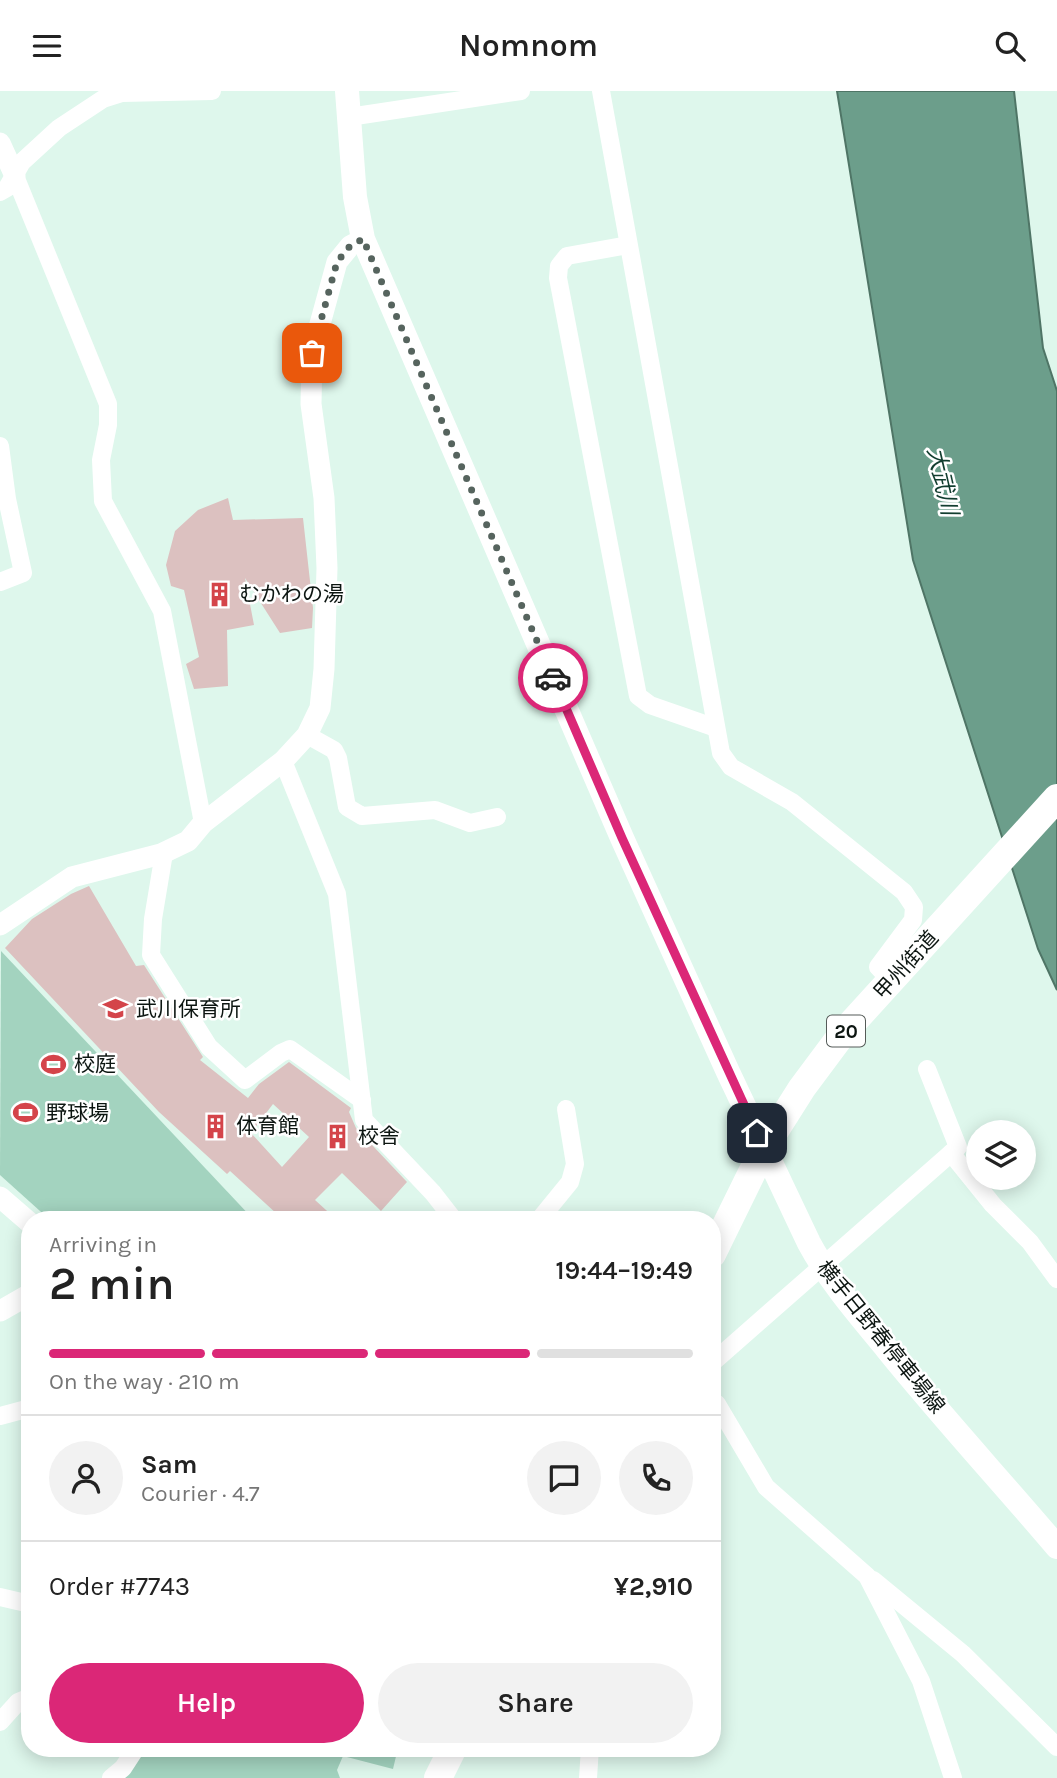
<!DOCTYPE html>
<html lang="en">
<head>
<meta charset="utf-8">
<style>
	:root { --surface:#fff; --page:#f2f2f2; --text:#222; --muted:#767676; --line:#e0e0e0; --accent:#db2777 }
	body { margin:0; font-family:Karla,"Noto Sans JP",sans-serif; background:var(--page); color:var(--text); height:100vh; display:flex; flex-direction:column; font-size:26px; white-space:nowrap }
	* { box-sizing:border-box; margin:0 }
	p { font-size:23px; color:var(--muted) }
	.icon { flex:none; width:38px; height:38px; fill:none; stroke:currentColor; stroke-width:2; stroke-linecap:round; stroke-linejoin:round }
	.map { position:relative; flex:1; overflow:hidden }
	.sheet { position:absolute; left:21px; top:1120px; width:700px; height:546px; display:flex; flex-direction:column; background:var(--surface); border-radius:28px; box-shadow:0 4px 18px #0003 }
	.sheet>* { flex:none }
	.fabs { position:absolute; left:966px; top:1029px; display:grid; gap:14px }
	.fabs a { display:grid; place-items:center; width:70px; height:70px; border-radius:50%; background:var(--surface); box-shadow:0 4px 18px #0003; font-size:35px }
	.pin { position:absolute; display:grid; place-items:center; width:60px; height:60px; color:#fff; margin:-30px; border-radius:14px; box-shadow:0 4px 10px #0006 }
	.courier { position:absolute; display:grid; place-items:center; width:70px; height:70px; margin:-35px; border:5px solid #db2777; border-radius:50%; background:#fff; color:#222; box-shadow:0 2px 9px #0007 }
	.headline em { font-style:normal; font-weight:600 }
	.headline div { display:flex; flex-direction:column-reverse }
	.headline { display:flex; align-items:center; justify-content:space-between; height:119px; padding:0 28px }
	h1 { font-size:46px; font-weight:600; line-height:52px }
	.bar { display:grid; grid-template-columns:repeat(4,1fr); gap:10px 7px; align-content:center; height:84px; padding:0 28px }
	.bar i { height:9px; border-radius:5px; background:var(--line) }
	.bar .selected { background:var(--accent) }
	.bar p { grid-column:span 4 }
	.line { display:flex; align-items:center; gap:18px; padding:0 28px; border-top:2px solid var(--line) }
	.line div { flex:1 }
	.round { display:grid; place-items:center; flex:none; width:74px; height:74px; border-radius:37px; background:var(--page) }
	.action { display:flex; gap:14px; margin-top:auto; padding:14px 28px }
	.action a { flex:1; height:80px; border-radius:42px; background:var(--accent); color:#fff; font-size:28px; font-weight:600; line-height:80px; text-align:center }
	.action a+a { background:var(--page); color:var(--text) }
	header { display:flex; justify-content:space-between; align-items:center; height:91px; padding:0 28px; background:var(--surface); font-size:32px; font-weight:600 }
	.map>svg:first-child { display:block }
</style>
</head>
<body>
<header><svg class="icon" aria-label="menu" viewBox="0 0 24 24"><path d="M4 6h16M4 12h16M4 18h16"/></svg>Nomnom<svg class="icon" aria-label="search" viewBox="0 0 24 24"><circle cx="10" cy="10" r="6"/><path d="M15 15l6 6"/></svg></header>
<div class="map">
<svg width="1057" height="1687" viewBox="0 0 1057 1687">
	<rect width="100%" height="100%" fill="#def7ec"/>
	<!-- green -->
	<g fill="#a3d3bf">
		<polygon points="1,860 254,1129 50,1129 0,1084"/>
		<polygon points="142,1657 398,1657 393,1678 343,1665 337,1679 340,1687 120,1687"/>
	</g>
	<!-- water -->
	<polygon fill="#6c9e8b" stroke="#4f7566" stroke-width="2" points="837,0 1014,0 1043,257 1057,300 1057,899 1038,858 913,469"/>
	<!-- building -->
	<g fill="#dcc1c0" fill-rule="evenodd">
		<polygon points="228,407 233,429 303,427 313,517 312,537 280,542 245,487 254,534 227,539 228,595 194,598 186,573 199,566 184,499 171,495 166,474 175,440 198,419"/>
		<path d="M89 795 136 875 144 874 203 966 200 969 248 1007 259 993 289 971 351 1017 349 1021 356 1037 407 1091 381 1120 342 1082 315 1109 337 1129H273L277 1123 230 1080 227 1083 159 1021 5 857 32 828 71 803ZM273 1013 309 1046 282 1076 251 1042Z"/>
	</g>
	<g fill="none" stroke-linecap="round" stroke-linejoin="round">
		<!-- minor -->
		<g stroke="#fff" stroke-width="18">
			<polyline points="601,0 721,662 731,676 792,711 904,801 914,816 913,829 878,876 891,890"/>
			<polyline points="349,26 521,0"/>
			<polyline points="15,85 108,313 108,334 101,369 103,410 162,520 203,732"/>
			<polyline points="0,101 7,97 22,71 59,37 103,8 122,2 212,0"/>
			<polyline points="628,154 567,165 559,175 558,187 638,605 650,614 716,637"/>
			<polyline points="0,355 7,408 23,482 0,491"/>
			<polyline points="307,644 334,659 338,667 347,716 362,725 435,719 470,732 497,726"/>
			<polyline points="283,670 337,803 364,1029 433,1102 454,1129"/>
			<polyline points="164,762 153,828 151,864 209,956 245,989 281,962 290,958 362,1009"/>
			<polyline points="951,1062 993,1114 1030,1151 1057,1188"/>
			<polyline points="539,1129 570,1091 575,1073 566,1018"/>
			<polyline points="712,1272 958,1056 927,978"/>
			<polyline points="712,1309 717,1313 766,1396 867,1485 921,1590 953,1687"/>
			<polyline points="0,1325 30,1317"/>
			<polyline points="873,1489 963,1563 1057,1656"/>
			<polyline points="0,1506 30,1513"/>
			<polyline points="0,1631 18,1611 30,1606"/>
			<polyline points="111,1687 123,1677 136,1657"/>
			<polyline points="588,1687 590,1657"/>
		</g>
		<!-- tertiary -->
		<g stroke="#fff" stroke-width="21">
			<polyline points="0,52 15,85"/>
			<polyline points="0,834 72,786 161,763 188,750 203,732 283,670 307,644 320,617 324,578 327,477 324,407 311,313 312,262 337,171 350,155 363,148"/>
			<polyline points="0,1106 30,1132"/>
			<polyline points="0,1220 30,1203"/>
		</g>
		<!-- secondary -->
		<path stroke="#fff" stroke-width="24" d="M347 0 355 106 363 148 622 747 728 981 809 1152C830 1191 859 1224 887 1258 942 1326 1001 1390 1057 1456"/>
		<!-- trunk -->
		<g stroke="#fff" stroke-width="28">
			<polyline points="712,1163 764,1057 802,997 843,942 1057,707"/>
			<polyline points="438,1687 453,1657"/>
		</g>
	</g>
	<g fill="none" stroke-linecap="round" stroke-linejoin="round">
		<!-- done -->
		<polyline stroke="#56645e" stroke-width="7" stroke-dasharray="0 12.6" points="312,262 337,171 350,155 363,148 553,587"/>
		<!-- route -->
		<polyline stroke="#db2777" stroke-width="9" points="553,587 622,747 757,1042"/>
	</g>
	<!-- icons -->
	<defs>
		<symbol id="building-bare" viewBox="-9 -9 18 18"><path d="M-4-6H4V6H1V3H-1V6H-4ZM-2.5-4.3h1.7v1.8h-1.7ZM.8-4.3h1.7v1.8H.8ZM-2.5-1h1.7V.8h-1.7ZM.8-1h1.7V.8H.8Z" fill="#d4444a" stroke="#fff" stroke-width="2.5" paint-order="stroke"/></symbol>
		<symbol id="school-bare" viewBox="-9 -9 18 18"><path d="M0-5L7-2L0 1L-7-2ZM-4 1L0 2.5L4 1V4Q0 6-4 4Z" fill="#d4444a" stroke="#fff" stroke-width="2.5" paint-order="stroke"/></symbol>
		<symbol id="stadium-bare" viewBox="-9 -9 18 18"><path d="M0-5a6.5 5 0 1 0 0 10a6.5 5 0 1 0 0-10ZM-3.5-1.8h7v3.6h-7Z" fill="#d4444a" stroke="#fff" stroke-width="2.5" paint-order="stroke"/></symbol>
	</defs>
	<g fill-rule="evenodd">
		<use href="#building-bare" x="202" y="486" width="35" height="35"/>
		<use href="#school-bare" x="98" y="900" width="35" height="35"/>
		<use href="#stadium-bare" x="36" y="956" width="35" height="35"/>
		<use href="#stadium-bare" x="8" y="1004" width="35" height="35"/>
		<use href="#building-bare" x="198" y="1018" width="35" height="35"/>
		<use href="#building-bare" x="320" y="1028" width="35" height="35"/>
	</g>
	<g text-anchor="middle" stroke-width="5" stroke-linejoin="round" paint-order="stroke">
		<!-- shield labels -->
		<rect fill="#fff" stroke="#555b58" stroke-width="2" x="827" y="924.5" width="38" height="31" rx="5"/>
		<g font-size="19" font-weight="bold" fill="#0c1511">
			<text x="846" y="947">20</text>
		</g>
		<!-- poi labels -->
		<g font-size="21" fill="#0c1511" stroke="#fff" text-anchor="start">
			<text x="239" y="510">むかわの湯</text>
			<text x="136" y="925">武川保育所</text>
			<text x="74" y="980">校庭</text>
			<text x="46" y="1029">野球場</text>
			<text x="236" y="1042">体育館</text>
			<text x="358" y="1052">校舎</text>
		</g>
		<!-- street labels -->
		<g font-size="21" fill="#0c1511" stroke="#fff">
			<text transform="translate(906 874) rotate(-48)" y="7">甲州街道</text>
			<text transform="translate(881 1246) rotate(51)" y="7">横手日野春停車場線</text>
		</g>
		<!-- water labels -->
		<g font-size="23" font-style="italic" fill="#133e30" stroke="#fff">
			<text transform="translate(943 390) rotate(77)" y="8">大武川</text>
		</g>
	</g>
</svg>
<div class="fabs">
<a><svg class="icon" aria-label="layers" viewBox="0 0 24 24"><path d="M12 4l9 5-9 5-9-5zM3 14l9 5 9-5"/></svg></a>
</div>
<div class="pin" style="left:312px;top:262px;background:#ea580c"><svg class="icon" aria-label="bag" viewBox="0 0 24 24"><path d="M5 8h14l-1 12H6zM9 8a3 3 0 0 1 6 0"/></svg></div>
<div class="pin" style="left:757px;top:1042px;background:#1f2937"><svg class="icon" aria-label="home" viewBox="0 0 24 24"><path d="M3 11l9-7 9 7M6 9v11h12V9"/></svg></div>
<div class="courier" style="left:553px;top:587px"><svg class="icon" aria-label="car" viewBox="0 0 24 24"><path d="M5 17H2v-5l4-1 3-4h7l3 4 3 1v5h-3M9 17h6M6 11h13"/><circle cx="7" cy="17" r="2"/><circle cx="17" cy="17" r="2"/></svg></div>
<section class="sheet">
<div class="headline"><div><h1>2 min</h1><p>Arriving in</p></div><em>19:44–19:49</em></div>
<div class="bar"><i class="selected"></i><i class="selected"></i><i class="selected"></i><i></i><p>On the way · 210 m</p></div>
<div class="line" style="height:126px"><a class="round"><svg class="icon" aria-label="person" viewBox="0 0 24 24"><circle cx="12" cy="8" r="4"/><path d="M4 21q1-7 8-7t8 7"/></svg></a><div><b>Sam</b><p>Courier · 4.7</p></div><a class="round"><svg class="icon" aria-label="chat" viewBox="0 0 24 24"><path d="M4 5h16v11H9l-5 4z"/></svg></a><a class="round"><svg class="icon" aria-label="phone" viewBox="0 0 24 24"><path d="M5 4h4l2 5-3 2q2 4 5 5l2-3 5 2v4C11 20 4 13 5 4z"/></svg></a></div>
<div class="line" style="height:91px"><div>Order #7743</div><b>¥2,910</b></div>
<div class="action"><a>Help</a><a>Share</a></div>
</section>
</div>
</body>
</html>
